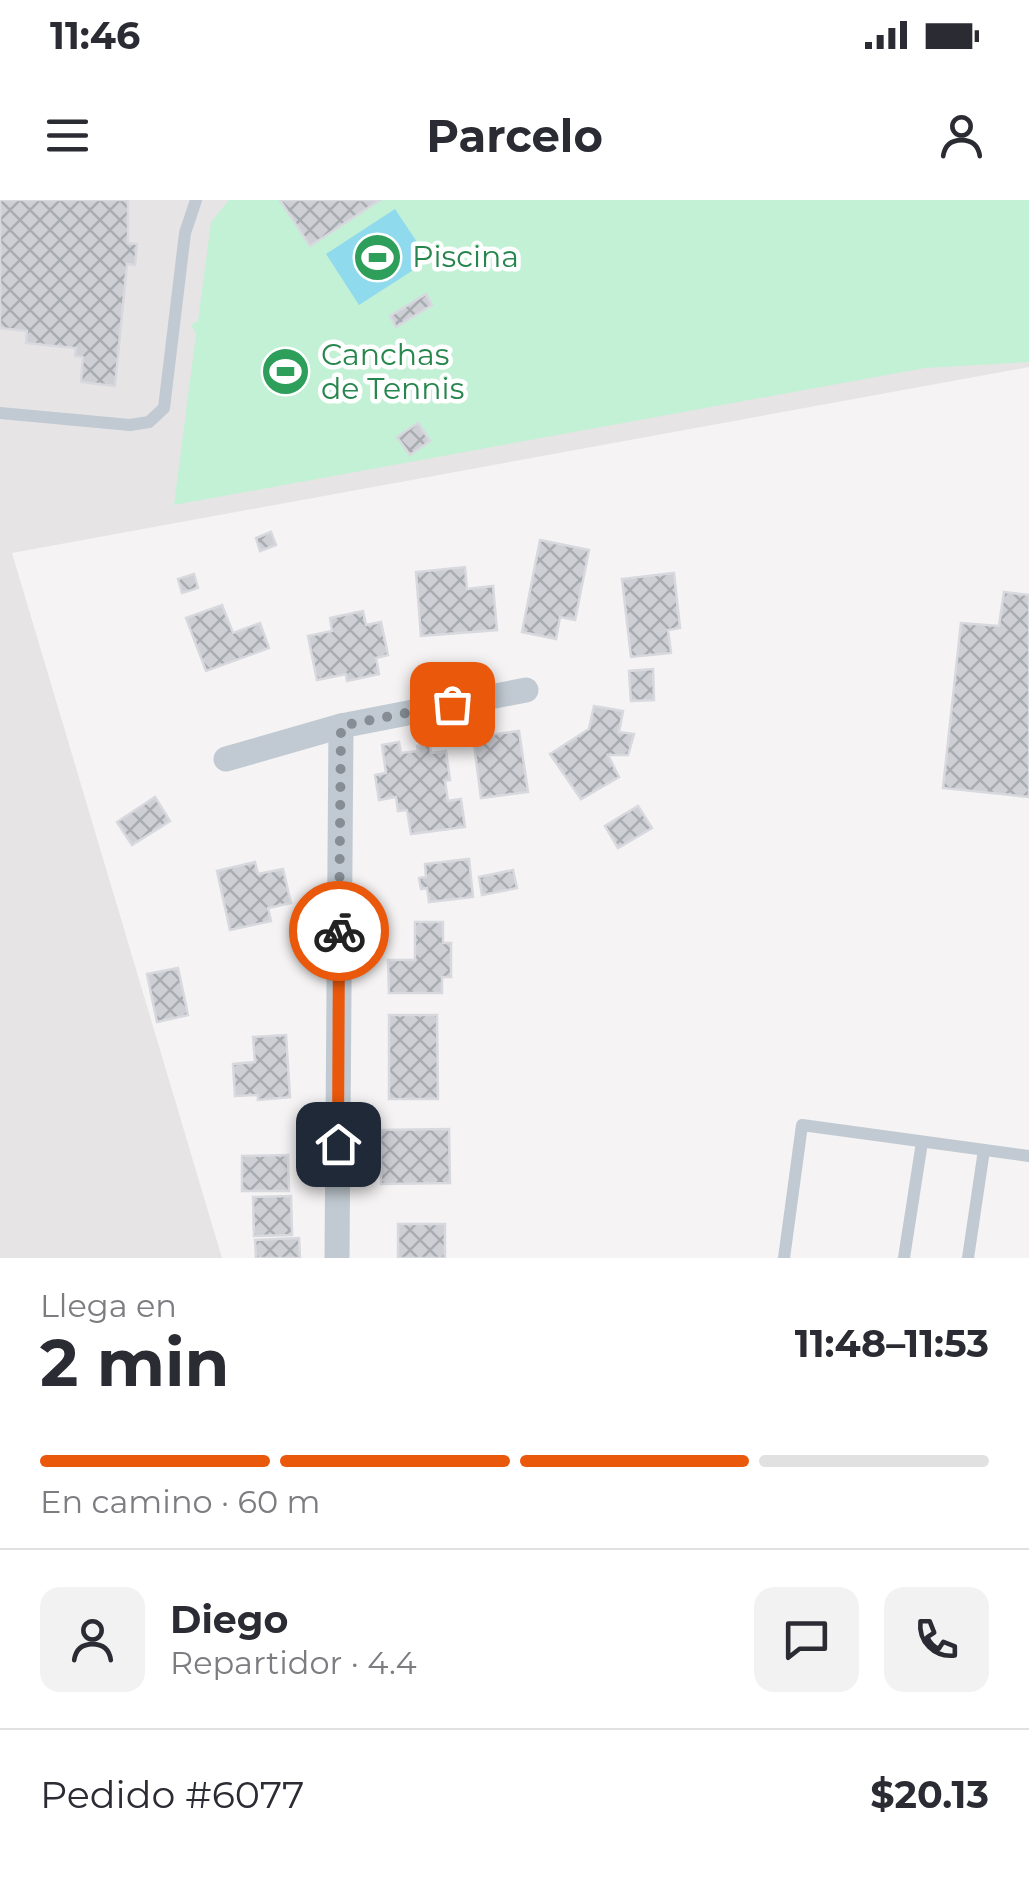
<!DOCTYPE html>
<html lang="es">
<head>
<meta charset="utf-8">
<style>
	:root { --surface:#fff; --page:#f2f2f3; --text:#2b2b33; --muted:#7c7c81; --line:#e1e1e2; --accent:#ea580c }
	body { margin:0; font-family:Montserrat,sans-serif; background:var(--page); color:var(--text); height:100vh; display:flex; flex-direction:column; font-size:38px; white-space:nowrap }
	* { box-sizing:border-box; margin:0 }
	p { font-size:32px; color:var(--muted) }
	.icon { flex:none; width:55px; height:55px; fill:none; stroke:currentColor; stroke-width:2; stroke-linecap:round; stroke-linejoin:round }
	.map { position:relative; height:1058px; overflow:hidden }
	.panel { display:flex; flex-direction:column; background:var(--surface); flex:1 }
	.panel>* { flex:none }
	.pin { position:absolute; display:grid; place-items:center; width:85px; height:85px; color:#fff; margin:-42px; border-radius:20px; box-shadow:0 5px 15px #0006 }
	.courier { position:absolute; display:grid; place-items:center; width:100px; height:100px; margin:-50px; border:8px solid #ea580c; border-radius:50%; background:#fff; color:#222; box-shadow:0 2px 12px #0007 }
	.head em { font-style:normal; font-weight:700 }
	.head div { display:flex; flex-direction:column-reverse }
	.head { display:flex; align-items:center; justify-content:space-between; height:170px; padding:0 40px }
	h1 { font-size:65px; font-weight:700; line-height:75px }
	.bar { display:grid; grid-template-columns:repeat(4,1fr); gap:15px 10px; align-content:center; height:120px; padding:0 40px }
	.bar i { height:12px; border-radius:8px; background:var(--line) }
	.bar .current { background:var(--accent) }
	.bar p { grid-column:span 4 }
	.line { display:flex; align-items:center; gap:25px; padding:0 40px; border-top:2px solid var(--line) }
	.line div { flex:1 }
	.round { display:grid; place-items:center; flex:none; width:105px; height:105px; border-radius:20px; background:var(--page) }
	.status { display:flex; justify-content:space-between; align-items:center; height:70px; padding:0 50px; background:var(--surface); direction:ltr }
	.status svg { height:28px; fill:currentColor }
	header { display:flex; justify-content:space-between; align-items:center; height:130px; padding:0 40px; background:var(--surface); font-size:45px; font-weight:700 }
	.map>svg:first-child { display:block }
</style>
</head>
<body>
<div class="status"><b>11:46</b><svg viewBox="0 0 49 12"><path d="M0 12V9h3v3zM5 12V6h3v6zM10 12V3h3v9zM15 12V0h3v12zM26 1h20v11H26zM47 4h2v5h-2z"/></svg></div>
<header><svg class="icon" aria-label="menu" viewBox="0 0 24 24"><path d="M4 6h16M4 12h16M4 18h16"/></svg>Parcelo<svg class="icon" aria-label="person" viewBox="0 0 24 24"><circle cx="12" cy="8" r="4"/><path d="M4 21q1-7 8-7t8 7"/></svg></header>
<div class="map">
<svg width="1029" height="1058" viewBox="0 0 1029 1058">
	<defs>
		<pattern id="building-cross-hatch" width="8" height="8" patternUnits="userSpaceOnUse" patternTransform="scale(2.5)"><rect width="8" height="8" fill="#cdcfd5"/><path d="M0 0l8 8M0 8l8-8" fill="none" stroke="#a8abb0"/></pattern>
	</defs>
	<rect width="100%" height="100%" fill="#f5f3f3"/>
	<!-- education -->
	<polygon fill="#e6e4e5" points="0,0 1029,0 1029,167 12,353 222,1058 0,1058"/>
	<!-- garden -->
	<polygon fill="#c3f1d5" points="229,0 1029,0 1029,162 925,168 174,305 196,134 191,125 198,121 211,22"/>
	<!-- water -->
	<polygon fill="#90daee" points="395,9 429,60 359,105 326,54"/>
	<!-- building -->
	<g fill="url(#building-cross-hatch)" stroke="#d7d9de" stroke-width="2.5">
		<polygon points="0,0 128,0 128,43 137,44 135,65 127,64 115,186 81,182 83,157 75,156 76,148 26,143 27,131 0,128"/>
		<polygon points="280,0 380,0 310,46"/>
		<polygon points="426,94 432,105 396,127 390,116"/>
		<polygon points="418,223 430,241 410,255 397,237"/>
		<polygon points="271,332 276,345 260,351 256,338"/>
		<polygon points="540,340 589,350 575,420 560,417 556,439 522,432"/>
		<polygon points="465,367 467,389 493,386 497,430 421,436 416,372"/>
		<polygon points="674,373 680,428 668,430 671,453 631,457 622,379"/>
		<polygon points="194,374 198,388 182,393 178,379"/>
		<polygon points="1004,392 1029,395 1029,597 943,588 961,423 999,426"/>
		<polygon points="222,405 233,433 260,423 269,448 206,471 186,418"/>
		<polygon points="363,411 366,425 381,422 388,455 376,458 379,474 347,481 346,474 317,480 308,436 332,431 330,418"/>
		<polygon points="653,469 654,500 631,501 629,471"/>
		<polygon points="594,506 623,511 619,532 634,534 628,555 608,555 619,577 581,599 550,554 589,529"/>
		<polygon points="519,531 528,592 481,598 473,537"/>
		<polygon points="399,542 401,553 418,551 417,546 430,545 431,553 446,551 450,580 445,581 448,601 461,599 465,627 411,634 407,610 398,611 396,597 379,600 375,575 386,573 382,545"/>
		<polygon points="155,597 170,621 132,645 117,622"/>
		<polygon points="638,606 652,628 618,648 605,626"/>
		<polygon points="469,659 473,697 429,702 427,688 421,689 419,678 426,677 425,664"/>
		<polygon points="255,662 258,674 283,669 291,703 268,708 271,721 230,730 217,671"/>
		<polygon points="513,670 517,688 482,695 479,677"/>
		<polygon points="415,722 443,722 443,743 451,743 451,777 442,777 442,793 389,793 388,760 415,760"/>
		<polygon points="178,768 188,815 157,822 147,774"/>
		<polygon points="389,815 437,815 438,899 389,899"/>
		<polygon points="286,835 290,897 258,900 258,895 235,896 233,864 255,862 253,837"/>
		<polygon points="449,929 450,983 381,984 380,930"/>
		<polygon points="288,955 289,991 242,991 242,956"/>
		<polygon points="291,996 292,1035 254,1036 253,997"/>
		<rect x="398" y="1024" width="47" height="34"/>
		<polygon points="299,1038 300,1058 256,1058 255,1040"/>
	</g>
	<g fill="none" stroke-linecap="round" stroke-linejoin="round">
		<!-- lane -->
		<g stroke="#c1cad2" stroke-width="12">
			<polyline points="0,213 130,225 149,222 164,208 185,33 196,0"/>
			<polyline points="784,1058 802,925 1029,956"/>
			<polyline points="904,1058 922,942"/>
			<polyline points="968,1058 984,950"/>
		</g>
		<!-- street -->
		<g stroke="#c1cad2" stroke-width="25">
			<polyline points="226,559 341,526 526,490"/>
			<polyline points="337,1058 341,526"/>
		</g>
	</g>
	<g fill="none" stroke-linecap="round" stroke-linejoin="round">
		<!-- done -->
		<polyline stroke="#868d94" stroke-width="10" stroke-dasharray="0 18" points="339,731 341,526 452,504"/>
		<!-- route -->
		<polyline stroke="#ea580c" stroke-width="12" points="338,944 339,731"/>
	</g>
	<!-- icons -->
	<defs>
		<symbol id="stadium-disc" viewBox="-11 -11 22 22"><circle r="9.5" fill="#2e9e5b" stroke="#fff"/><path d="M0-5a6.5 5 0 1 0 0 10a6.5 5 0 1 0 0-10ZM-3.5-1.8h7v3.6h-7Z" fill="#fff"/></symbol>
	</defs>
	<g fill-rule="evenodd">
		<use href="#stadium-disc" x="350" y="30" width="55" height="55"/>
		<use href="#stadium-disc" x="258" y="144" width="55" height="55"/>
	</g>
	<g text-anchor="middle" stroke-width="9" stroke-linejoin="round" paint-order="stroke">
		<!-- leisure labels -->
		<g font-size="30" fill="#27864d" stroke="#fff" text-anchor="start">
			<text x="412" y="67">Piscina</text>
			<text x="321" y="165">Canchas<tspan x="321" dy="34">de Tennis</tspan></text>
		</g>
	</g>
</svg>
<div class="pin" style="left:452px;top:504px;background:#ea580c"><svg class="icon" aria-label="bag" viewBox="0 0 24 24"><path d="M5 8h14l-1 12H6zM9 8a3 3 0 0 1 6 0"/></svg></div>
<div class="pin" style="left:338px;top:944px;background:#1f2937"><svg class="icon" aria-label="home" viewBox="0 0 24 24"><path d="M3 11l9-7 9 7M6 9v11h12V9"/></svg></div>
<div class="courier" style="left:339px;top:731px"><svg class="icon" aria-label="bike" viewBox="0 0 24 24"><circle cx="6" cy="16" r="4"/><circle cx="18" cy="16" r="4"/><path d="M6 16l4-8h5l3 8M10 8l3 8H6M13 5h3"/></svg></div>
</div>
<section class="panel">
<div class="head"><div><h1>2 min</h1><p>Llega en</p></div><em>11:48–11:53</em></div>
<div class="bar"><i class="current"></i><i class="current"></i><i class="current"></i><i></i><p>En camino · 60 m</p></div>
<div class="line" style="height:180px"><a class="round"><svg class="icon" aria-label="person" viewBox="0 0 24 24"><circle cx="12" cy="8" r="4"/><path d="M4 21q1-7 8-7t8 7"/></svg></a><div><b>Diego</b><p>Repartidor · 4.4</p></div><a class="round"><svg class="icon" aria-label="chat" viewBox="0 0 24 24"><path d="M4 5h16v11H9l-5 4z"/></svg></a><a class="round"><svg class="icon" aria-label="phone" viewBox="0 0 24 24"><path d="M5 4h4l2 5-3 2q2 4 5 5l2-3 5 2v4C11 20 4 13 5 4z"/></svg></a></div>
<div class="line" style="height:130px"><div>Pedido #6077</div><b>$20.13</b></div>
</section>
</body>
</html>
